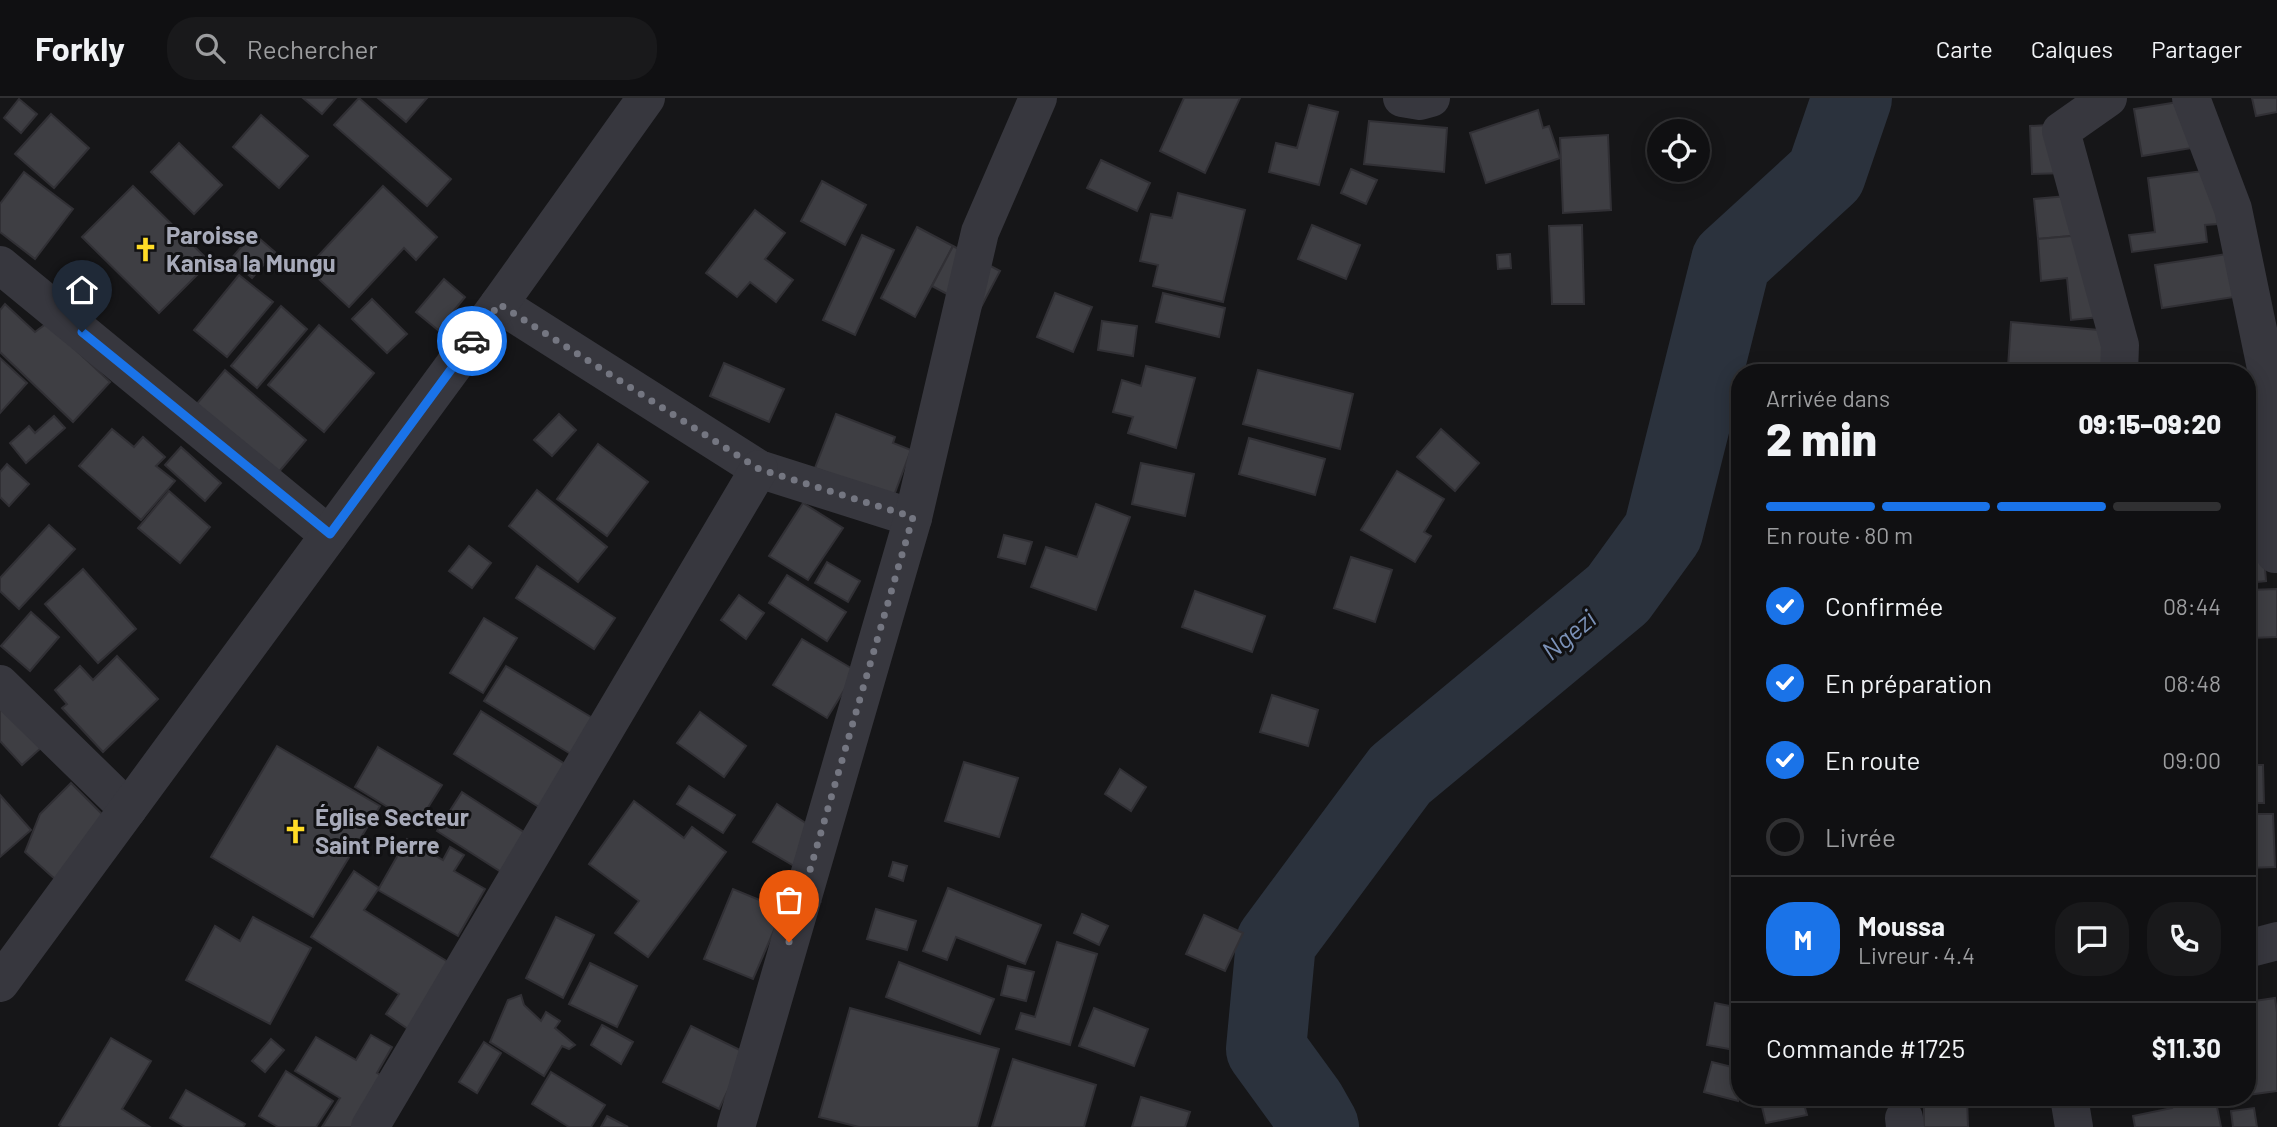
<!DOCTYPE html>
<html lang="fr">
<head>
<meta charset="utf-8">
<style>
	:root { --surface:#101012; --page:#19191b; --text:#f1f3f6; --muted:#9c9d9f; --line:#303032; --accent:#1a73e8 }
	body { margin:0; font-family:Barlow,sans-serif; background:var(--page); color:var(--text); height:100vh; display:flex; flex-direction:column; font-size:26px; white-space:nowrap }
	* { box-sizing:border-box; margin:0 }
	p { font-size:23px; color:var(--muted) }
	.icon { flex:none; width:38px; height:38px; fill:none; stroke:currentColor; stroke-width:2; stroke-linecap:round; stroke-linejoin:round }
	.map { position:relative; flex:1; overflow:hidden }
	.panel { position:absolute; left:1731px; top:266px; width:525px; height:742px; display:flex; flex-direction:column; background:var(--surface); border-radius:28px; box-shadow:0 4px 18px #0003,0 0 0 2px var(--line) }
	.panel>* { flex:none }
	.fabs { position:absolute; left:1647px; top:21px; display:grid; gap:14px }
	.fabs a { display:grid; place-items:center; width:63px; height:63px; border-radius:50%; background:var(--surface); box-shadow:0 4px 18px #0003,0 0 0 2px var(--line); font-size:35px }
	.pin { position:absolute; display:grid; place-items:center; width:60px; height:60px; color:#fff; margin:-72px -30px; border-radius:50% 50% 50% 0; rotate:-45deg; box-shadow:0 0 7px #0007 }
	.pin .icon { rotate:45deg }
	.courier { position:absolute; display:grid; place-items:center; width:70px; height:70px; margin:-35px; border:5px solid #1a73e8; border-radius:50%; background:#fff; color:#222; box-shadow:0 2px 9px #0007 }
	.headline em { font-style:normal; font-weight:800 }
	.headline div { display:flex; flex-direction:column-reverse }
	.headline { display:flex; align-items:center; justify-content:space-between; height:119px; padding:0 35px }
	h1 { font-size:46px; font-weight:800; line-height:52px }
	.bar { display:grid; grid-template-columns:repeat(4,1fr); gap:10px 7px; align-content:center; height:84px; padding:0 35px }
	.bar i { height:9px; border-radius:5px; background:var(--line) }
	.bar .active { background:var(--accent) }
	.bar p { grid-column:span 4 }
	.line { display:flex; align-items:center; gap:18px; padding:0 35px; border-top:2px solid var(--line) }
	.line div { flex:1 }
	.round { display:grid; place-items:center; flex:none; width:74px; height:74px; border-radius:28px; background:var(--page) }
	ol { padding:0 35px; list-style:none }
	li { display:flex; align-items:center; gap:21px; height:77px }
	li p { margin-inline-start:auto }
	li .icon { padding:7px; border-radius:50%; background:var(--accent); color:#fff; stroke-width:4 }
	li:last-child { color:var(--muted) }
	li i { width:38px; height:38px; border:4px solid var(--line); border-radius:50% }
	header { display:flex; align-items:center; gap:42px; box-sizing:border-box; height:98px; padding:0 35px; background:var(--surface); border-bottom:2px solid var(--line) }
	header strong { font-size:33px }
	nav { display:flex; gap:38px; margin-inline-start:auto; font-size:24px }
	.search { width:490px; height:63px; background:var(--page); display:flex; align-items:center; gap:18px; box-sizing:border-box; padding:0 24px; border-radius:28px; color:var(--muted); font-size:26px }
	.map>svg:first-child { display:block }
</style>
</head>
<body>
<header>
<strong>Forkly</strong>
<div class="search"><svg class="icon" aria-label="search" viewBox="0 0 24 24"><circle cx="10" cy="10" r="6"/><path d="M15 15l6 6"/></svg>Rechercher</div>
<nav><a>Carte</a><a>Calques</a><a>Partager</a></nav>
</header>
<div class="map">
<svg width="2277" height="1029" viewBox="0 0 2277 1029">
	<rect width="100%" height="100%" fill="#161618"/>
	<g fill="none" stroke-linecap="round" stroke-linejoin="round">
		<!-- river -->
		<polyline stroke="#2b323d" stroke-width="80" points="1319,1029 1306,1006 1266,951 1276,844 1400,677 1618,496 1663,434 1731,163 1826,76 1852,0"/>
	</g>
	<!-- building -->
	<g fill="#3e3e43" stroke="#313035" stroke-width="2">
		<polygon points="303,0 336,0 322,16"/>
		<polygon points="359,0 451,81 427,108 334,27"/>
		<polygon points="378,0 427,0 406,24"/>
		<polygon points="1184,0 1240,0 1205,75 1160,53"/>
		<polygon points="2252,0 2277,0 2277,14 2256,18"/>
		<polygon points="19,1 37,16 21,35 4,20"/>
		<polygon points="2191,2 2198,49 2142,58 2134,11"/>
		<polygon points="1309,7 1338,14 1319,87 1269,74 1276,45 1297,50"/>
		<polygon points="1538,12 1543,30 1549,28 1560,60 1486,85 1470,35"/>
		<polygon points="51,16 89,50 54,90 15,56"/>
		<polygon points="261,17 308,58 279,90 233,49"/>
		<polygon points="1369,23 1447,30 1444,74 1364,66"/>
		<polygon points="2064,26 2066,75 2032,76 2030,28"/>
		<polygon points="1608,37 1611,112 1563,115 1560,40"/>
		<polygon points="179,45 222,87 194,116 151,74"/>
		<polygon points="1101,62 1150,85 1137,113 1087,90"/>
		<polygon points="1351,71 1377,82 1366,106 1341,95"/>
		<polygon points="2210,72 2218,126 2205,127 2207,144 2132,154 2129,137 2155,134 2148,80"/>
		<polygon points="24,74 73,111 35,161 0,134 0,106"/>
		<polygon points="822,83 866,107 845,147 801,123"/>
		<polygon points="133,88 210,164 159,215 82,139"/>
		<polygon points="383,88 437,139 416,162 404,150 349,209 307,170"/>
		<polygon points="1178,95 1245,112 1223,204 1153,188 1158,167 1140,163 1151,116 1172,120"/>
		<polygon points="2089,96 2093,136 2038,141 2034,101"/>
		<polygon points="755,112 785,135 765,161 793,182 776,204 750,184 737,199 706,175"/>
		<polygon points="1312,127 1360,147 1346,181 1298,161"/>
		<polygon points="1582,127 1584,206 1552,206 1549,128"/>
		<polygon points="917,129 953,148 915,219 881,200"/>
		<polygon points="253,135 275,154 252,180 231,161"/>
		<polygon points="2093,136 2110,218 2071,222 2067,180 2041,183 2038,141"/>
		<polygon points="862,137 894,152 855,237 823,222"/>
		<polygon points="953,148 1000,173 979,213 932,188"/>
		<polygon points="2240,154 2247,197 2162,210 2155,167"/>
		<polygon points="1510,156 1511,170 1498,171 1497,157"/>
		<polygon points="239,177 273,204 227,259 194,232"/>
		<polygon points="444,181 465,199 438,232 416,214"/>
		<polygon points="1055,195 1092,209 1073,254 1037,239"/>
		<polygon points="1163,195 1225,210 1219,239 1156,224"/>
		<polygon points="372,201 407,236 387,255 352,221"/>
		<polygon points="5,206 35,234 47,225 110,284 73,324 0,254 0,212"/>
		<polygon points="281,208 307,231 257,290 231,268"/>
		<polygon points="1102,223 1137,228 1133,258 1098,252"/>
		<polygon points="2011,224 2121,234 2118,275 2070,275 2008,269"/>
		<polygon points="319,227 374,275 324,334 268,287"/>
		<polygon points="0,260 27,285 0,315"/>
		<polygon points="724,265 784,291 769,324 710,298"/>
		<polygon points="1146,268 1195,280 1176,350 1128,335 1133,319 1113,314 1122,282 1141,288"/>
		<polygon points="225,272 306,342 272,382 190,314"/>
		<polygon points="1258,272 1353,296 1340,351 1243,326"/>
		<polygon points="2262,300 2271,340 2247,344 2247,303"/>
		<polygon points="559,316 576,332 552,358 534,342"/>
		<polygon points="836,316 895,339 893,345 911,352 893,400 815,370"/>
		<polygon points="54,318 65,330 26,365 10,345 29,328 35,335"/>
		<polygon points="112,331 134,349 143,339 165,359 156,368 175,383 141,422 79,368"/>
		<polygon points="1441,331 1479,365 1455,393 1417,359"/>
		<polygon points="1249,340 1325,361 1315,397 1239,376"/>
		<polygon points="598,346 648,384 607,438 557,401"/>
		<polygon points="181,349 221,385 205,403 165,367"/>
		<polygon points="1141,365 1194,376 1185,418 1132,406"/>
		<polygon points="7,366 29,386 9,408 0,399 0,374"/>
		<polygon points="2274,367 2277,405 2247,408 2247,370"/>
		<polygon points="1397,373 1444,401 1424,434 1431,438 1415,464 1361,432"/>
		<polygon points="537,392 607,449 578,484 509,428"/>
		<polygon points="169,393 210,429 180,465 138,430"/>
		<polygon points="803,405 843,430 808,482 769,458"/>
		<polygon points="1096,406 1130,419 1096,512 1031,489 1046,449 1077,459"/>
		<polygon points="49,427 75,451 19,511 0,493 0,480"/>
		<polygon points="2262,433 2266,483 2247,485 2247,435"/>
		<polygon points="1004,437 1032,444 1025,466 998,459"/>
		<polygon points="469,448 491,465 472,490 449,473"/>
		<polygon points="1351,459 1392,472 1375,524 1334,510"/>
		<polygon points="827,464 860,483 848,504 815,485"/>
		<polygon points="537,468 615,520 594,551 516,500"/>
		<polygon points="83,471 136,531 98,565 45,506"/>
		<polygon points="787,477 846,514 827,543 769,505"/>
		<polygon points="2277,491 2277,539 2251,540 2249,492"/>
		<polygon points="1195,493 1265,518 1252,554 1182,529"/>
		<polygon points="739,497 764,515 746,541 721,522"/>
		<polygon points="31,514 59,539 30,573 1,548"/>
		<polygon points="484,520 517,540 483,595 450,575"/>
		<polygon points="802,541 856,573 827,620 773,587"/>
		<polygon points="117,558 158,601 103,654 62,610 67,606 55,592 80,568 93,582"/>
		<polygon points="506,568 596,622 574,658 484,603"/>
		<polygon points="0,582 52,640 22,667 0,643"/>
		<polygon points="1272,597 1318,612 1308,648 1260,634"/>
		<polygon points="481,613 573,671 547,714 454,656"/>
		<polygon points="700,614 746,648 724,679 677,645"/>
		<polygon points="277,648 380,708 313,819 211,759"/>
		<polygon points="378,649 442,687 417,727 355,689"/>
		<polygon points="964,664 1018,680 999,739 945,723"/>
		<polygon points="2247,667 2263,667 2264,705 2247,705"/>
		<polygon points="1120,671 1146,689 1131,713 1105,696"/>
		<polygon points="71,685 105,719 56,782 25,754 40,716"/>
		<polygon points="689,688 735,717 723,735 677,706"/>
		<polygon points="462,694 533,740 509,779 437,733"/>
		<polygon points="0,697 31,732 0,759"/>
		<polygon points="634,703 684,740 692,729 726,754 648,859 615,835 639,803 589,766"/>
		<polygon points="777,706 816,732 794,768 753,744"/>
		<polygon points="2247,716 2273,716 2275,769 2247,770"/>
		<polygon points="407,741 443,762 450,749 464,757 454,773 485,791 458,838 378,792"/>
		<polygon points="893,764 907,768 903,783 889,778"/>
		<polygon points="354,773 379,790 364,812 453,867 411,933 386,916 399,896 311,839"/>
		<polygon points="778,787 820,804 778,823 753,881 704,861 733,791 769,806"/>
		<polygon points="948,790 1041,827 1025,866 956,839 947,862 923,853"/>
		<polygon points="876,811 916,823 907,852 867,841"/>
		<polygon points="1082,816 1108,828 1099,847 1074,835"/>
		<polygon points="1204,817 1243,835 1225,873 1186,856"/>
		<polygon points="253,819 311,850 270,926 186,882 215,828 240,843"/>
		<polygon points="556,819 594,837 563,900 526,880"/>
		<polygon points="1057,844 1097,856 1070,947 1016,931 1021,915 1035,919"/>
		<polygon points="899,864 994,901 980,936 886,899"/>
		<polygon points="590,865 637,888 617,929 569,906"/>
		<polygon points="1008,868 1034,874 1026,903 1001,897"/>
		<polygon points="521,897 524,907 541,923 546,914 560,923 555,930 575,947 569,951 562,948 544,978 490,944 508,902"/>
		<polygon points="2275,900 2277,914 2277,993 2247,997 2247,904"/>
		<polygon points="1715,905 1740,910 1740,953 1707,947"/>
		<polygon points="850,910 999,951 977,1029 859,1029 819,1019"/>
		<polygon points="1094,910 1148,931 1134,968 1079,948"/>
		<polygon points="602,927 633,944 621,966 591,947"/>
		<polygon points="691,928 746,955 719,1011 663,984"/>
		<polygon points="371,937 392,949 377,975 401,989 368,1029 322,1029 340,1000 295,973 316,939 356,962"/>
		<polygon points="111,940 151,963 122,1011 150,1029 62,1029 59,1027"/>
		<polygon points="271,941 284,952 265,974 252,963"/>
		<polygon points="484,944 501,955 477,995 459,984"/>
		<polygon points="1013,961 1096,987 1084,1029 992,1029"/>
		<polygon points="1712,964 1740,971 1738,1003 1704,994"/>
		<polygon points="286,973 333,1003 316,1029 278,1029 259,1018"/>
		<polygon points="551,974 605,1007 591,1029 569,1029 532,1006"/>
		<polygon points="186,992 245,1026 243,1029 185,1029 170,1020"/>
		<polygon points="1141,999 1190,1014 1185,1029 1132,1029"/>
		<polygon points="1766,999 1802,999 1807,1017 1766,1025 1760,1001"/>
		<polygon points="1924,999 1967,999 1968,1029 1924,1029"/>
		<polygon points="1974,999 2040,999 2040,1000 1975,1008"/>
		<polygon points="2177,999 2215,999 2221,1029 2135,1029 2133,1018 2172,1010 2170,1001"/>
		<polygon points="2254,1010 2257,1029 2233,1029 2231,1013"/>
		<polygon points="607,1018 628,1029 601,1029"/>
	</g>
	<g fill="none" stroke-linecap="round" stroke-linejoin="round">
		<!-- minor -->
		<g stroke="#37373e" stroke-width="38">
			<polyline points="1402,0 1420,3 1431,0"/>
			<polyline points="2108,0 2061,33 2120,247 2119,275"/>
			<polyline points="2191,0 2233,111 2273,304 2275,456 2277,455"/>
			<polyline points="0,167 329,437"/>
			<polyline points="499,206 759,371 913,420"/>
			<polyline points="0,586 128,711"/>
			<polyline points="2247,851 2277,843"/>
			<polyline points="0,885 499,206 646,0"/>
			<polyline points="2069,999 2074,1029"/>
			<polyline points="1904,1020 1905,1029"/>
			<polyline points="370,1029 759,371"/>
			<polyline points="736,1029 913,420 980,134 1038,0"/>
		</g>
	</g>
	<g fill="none" stroke-linecap="round" stroke-linejoin="round">
		<!-- done -->
		<polyline stroke="#747681" stroke-width="7" stroke-dasharray="0 12.6" points="472,243 499,206 759,371 913,419 789,844"/>
		<!-- route -->
		<polyline stroke="#1a73e8" stroke-width="9" points="82,234 330,436 472,243"/>
	</g>
	<!-- icons -->
	<defs>
		<symbol id="church-bare" viewBox="-9 -9 18 18"><path d="M-1.2-6h2.4v3.5h3.3v2.4h-3.3V6h-2.4V-.1h-3.3v-2.4h3.3Z" fill="#ffdc27" stroke="#111113" stroke-width="2.5" paint-order="stroke"/></symbol>
	</defs>
	<g fill-rule="evenodd">
		<use href="#church-bare" x="128" y="134" width="35" height="35"/>
		<use href="#church-bare" x="278" y="716" width="35" height="35"/>
	</g>
	<g text-anchor="middle" stroke-width="6" stroke-linejoin="round" paint-order="stroke">
		<!-- poi labels -->
		<g font-size="24" font-weight="bold" fill="#a7aab9" stroke="#111113" text-anchor="start">
			<text x="166" y="146">Paroisse<tspan x="166" dy="28">Kanisa la Mungu</tspan></text>
			<text x="315" y="728">Église Secteur<tspan x="315" dy="28">Saint Pierre</tspan></text>
		</g>
		<!-- water labels -->
		<g font-size="26" font-style="italic" fill="#7b91b7" stroke="#111113">
			<text transform="translate(1569 537) rotate(-40)" y="9">Ngezi</text>
		</g>
	</g>
</svg>
<div class="fabs">
<a><svg class="icon" aria-label="locate" viewBox="0 0 24 24"><circle cx="12" cy="12" r="6"/><path d="M12 2v4M12 18v4M2 12h4M18 12h4"/></svg></a>
</div>
<div class="pin" style="left:789px;top:844px;background:#ea580c"><svg class="icon" aria-label="bag" viewBox="0 0 24 24"><path d="M5 8h14l-1 12H6zM9 8a3 3 0 0 1 6 0"/></svg></div>
<div class="pin" style="left:82px;top:234px;background:#1f2937"><svg class="icon" aria-label="home" viewBox="0 0 24 24"><path d="M3 11l9-7 9 7M6 9v11h12V9"/></svg></div>
<div class="courier" style="left:472px;top:243px"><svg class="icon" aria-label="car" viewBox="0 0 24 24"><path d="M5 17H2v-5l4-1 3-4h7l3 4 3 1v5h-3M9 17h6M6 11h13"/><circle cx="7" cy="17" r="2"/><circle cx="17" cy="17" r="2"/></svg></div>
<section class="panel">
<div class="headline"><div><h1>2 min</h1><p>Arrivée dans</p></div><em>09:15–09:20</em></div>
<div class="bar"><i class="active"></i><i class="active"></i><i class="active"></i><i></i><p>En route · 80 m</p></div>
<ol>
<li><svg class="icon" aria-label="check" viewBox="0 0 24 24"><path d="M5 12l5 5 9-10"/></svg>Confirmée<p>08:44</p></li>
<li><svg class="icon" aria-label="check" viewBox="0 0 24 24"><path d="M5 12l5 5 9-10"/></svg>En préparation<p>08:48</p></li>
<li><svg class="icon" aria-label="check" viewBox="0 0 24 24"><path d="M5 12l5 5 9-10"/></svg>En route<p>09:00</p></li>
<li><i></i>Livrée</li>
</ol>
<div class="line" style="height:126px"><b class="round" style="background:var(--accent);color:#fff">M</b><div><b>Moussa</b><p>Livreur · 4.4</p></div><a class="round"><svg class="icon" aria-label="chat" viewBox="0 0 24 24"><path d="M4 5h16v11H9l-5 4z"/></svg></a><a class="round"><svg class="icon" aria-label="phone" viewBox="0 0 24 24"><path d="M5 4h4l2 5-3 2q2 4 5 5l2-3 5 2v4C11 20 4 13 5 4z"/></svg></a></div>
<div class="line" style="height:91px"><div>Commande #1725</div><b>$11.30</b></div>
</section>
</div>
</body>
</html>
